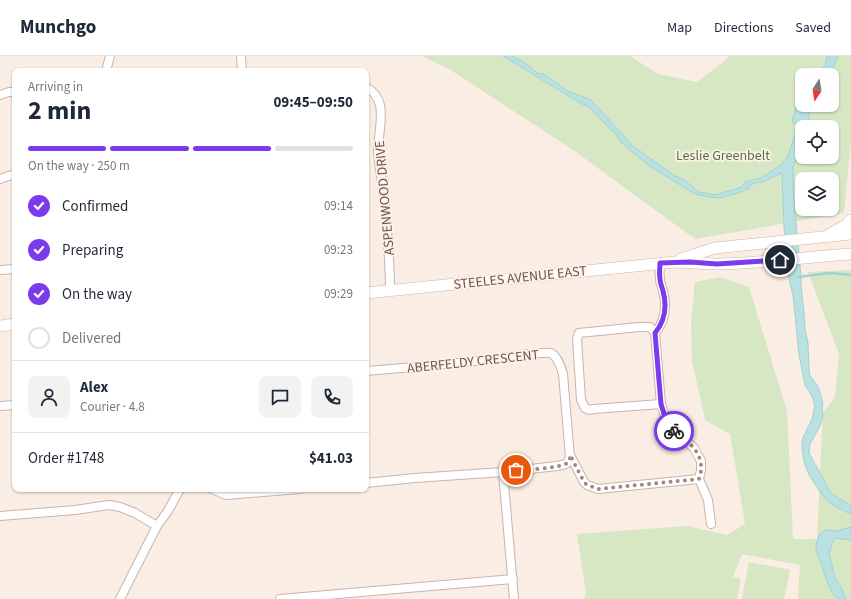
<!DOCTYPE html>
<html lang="en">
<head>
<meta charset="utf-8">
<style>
	:root { --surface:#fff; --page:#f2f2f3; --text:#1f2937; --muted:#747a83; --line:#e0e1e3; --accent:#7c3aed }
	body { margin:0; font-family:"Source Sans 3",sans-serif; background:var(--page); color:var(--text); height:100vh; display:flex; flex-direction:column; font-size:15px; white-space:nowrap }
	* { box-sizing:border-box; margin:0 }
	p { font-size:13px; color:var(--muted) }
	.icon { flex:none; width:22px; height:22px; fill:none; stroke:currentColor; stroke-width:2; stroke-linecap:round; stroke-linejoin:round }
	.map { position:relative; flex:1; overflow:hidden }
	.details { position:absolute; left:12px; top:12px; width:357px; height:424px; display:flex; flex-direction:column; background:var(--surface); border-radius:8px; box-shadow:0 1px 3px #0004 }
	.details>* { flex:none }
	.needle { width:26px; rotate:192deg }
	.controls { position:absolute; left:795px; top:12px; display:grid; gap:8px }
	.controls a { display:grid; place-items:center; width:44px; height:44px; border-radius:8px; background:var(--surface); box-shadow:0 1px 3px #0004; font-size:20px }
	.pin { position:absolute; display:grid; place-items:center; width:34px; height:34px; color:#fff; margin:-17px; border:2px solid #fff; border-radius:50%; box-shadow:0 1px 4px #0007 }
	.courier { position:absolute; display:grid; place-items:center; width:40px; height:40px; margin:-20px; border:3px solid #7c3aed; border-radius:50%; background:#fff; color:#222; box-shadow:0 1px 5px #0007 }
	.head em { font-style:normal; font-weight:700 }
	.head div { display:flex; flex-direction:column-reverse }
	.head { display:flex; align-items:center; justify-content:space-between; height:68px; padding:0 16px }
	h1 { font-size:26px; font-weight:700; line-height:30px }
	.bar { display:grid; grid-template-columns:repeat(4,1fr); gap:6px 4px; align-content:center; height:48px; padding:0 16px }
	.bar i { height:5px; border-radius:3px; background:var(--line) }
	.bar .selected { background:var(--accent) }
	.bar p { grid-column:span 4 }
	.line { display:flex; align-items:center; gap:10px; padding:0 16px; border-top:1px solid var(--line) }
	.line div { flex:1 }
	.round { display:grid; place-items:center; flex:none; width:42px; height:42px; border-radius:8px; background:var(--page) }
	ol { padding:0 16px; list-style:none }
	li { display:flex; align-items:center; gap:12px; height:44px }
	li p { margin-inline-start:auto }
	li .icon { padding:4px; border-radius:50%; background:var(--accent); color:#fff; stroke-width:4 }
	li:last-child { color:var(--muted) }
	li i { width:22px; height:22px; border:2px solid var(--line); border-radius:50% }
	header { display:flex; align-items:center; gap:24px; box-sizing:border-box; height:56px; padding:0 20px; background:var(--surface); border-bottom:1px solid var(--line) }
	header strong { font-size:19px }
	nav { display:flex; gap:22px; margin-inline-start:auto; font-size:14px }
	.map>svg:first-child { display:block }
</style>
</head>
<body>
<header>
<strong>Munchgo</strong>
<nav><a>Map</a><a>Directions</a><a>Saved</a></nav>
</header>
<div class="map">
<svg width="851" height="543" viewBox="0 0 851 543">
	<rect width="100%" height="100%" fill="#faede3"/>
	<!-- green -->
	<g fill="#d7e6c3" fill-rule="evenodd">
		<path d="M422 0H630L658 18 697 26 727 3 728 0H851V85L844 157 695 183 573 94 449 13ZM802 19H832V49H802ZM802 71H832V101H802ZM802 123H832V153H802Z"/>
		<polygon points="851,214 851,543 798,543 800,509 742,498 733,521 741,523 737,543 584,543 586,536 577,478 687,470 727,479 745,468 730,378 705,364 692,304 691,267 695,226 720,221 749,231 787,355 793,483 817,483 823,357 835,341 839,298 808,216"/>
		<polygon points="749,506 790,514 784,543 742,543"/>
	</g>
	<!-- water -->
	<g fill="#bae1e1" stroke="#a1d2d2">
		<polygon points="503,0 512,0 524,6 537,17 543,18 568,35 591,44 634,91 675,120 683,123 699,136 716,139 742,131 745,126 761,122 782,108 783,106 787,102 799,67 793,67 792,66 796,51 802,41 802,49 810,49 808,71 802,71 802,89 793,111 793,135 801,221 801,230 804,256 805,273 808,287 809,313 810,320 818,330 823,347 822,351 823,360 820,370 810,388 809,397 824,424 830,436 841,444 851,449 851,458 834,450 823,440 809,419 804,406 802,392 802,384 812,363 815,349 812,340 805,329 799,299 793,239 788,219 784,172 782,117 775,120 763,126 759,126 750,129 749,132 738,137 719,142 709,141 695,138 651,111 636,99 621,86 614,76 607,70 589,51 582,48"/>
		<polygon points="827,0 838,0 832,15 827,19 815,19 817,16 825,10"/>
		<path d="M851 471V484L835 482C831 487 832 492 829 497L835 522 840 529 846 543H838L832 537 824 517 823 512 816 495V488L819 479 825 474 836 475Z"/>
	</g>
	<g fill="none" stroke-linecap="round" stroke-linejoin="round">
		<!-- stream -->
		<polyline stroke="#a1d2d2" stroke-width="2.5" points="798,221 830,217 851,219"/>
		<defs>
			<g id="street">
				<polyline points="241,0 242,15"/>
				<polyline points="106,15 110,0"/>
				<path d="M366 31C373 35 378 41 380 49 383 64 378 80 378 95 379 110 382 125 384 141 387 172 390 204 390 235"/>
				<polyline points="0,39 9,36 15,36"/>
				<polyline points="0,123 15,118"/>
				<path d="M660 207C660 212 659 218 660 223 660 227 662 231 663 235 667 250 665 265 655 277L661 348 664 357 670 371 677 379 684 383 694 392 701 405V414L699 423 708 444 711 468"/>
				<polyline points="0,214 15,213"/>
				<polyline points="655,277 650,271 639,271 579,277 577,283 581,344 585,352 589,354 594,353 661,348"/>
				<path d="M366 315C416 311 466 307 515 300 521 299 547 296 551 297 558 301 561 311 563 318L570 402 566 408 557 410 503 416 415 422 366 427"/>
				<polyline points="0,350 15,349"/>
				<polyline points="570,399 584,426 587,429 598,433 699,423"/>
				<polyline points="503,416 514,543"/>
				<polyline points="212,433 226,439 300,433"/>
				<polyline points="0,460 75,454 109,449 120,451 135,457 157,470"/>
				<polyline points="120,543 134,515 157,470 168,455 180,433"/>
				<polyline points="280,543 513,523"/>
			</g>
			<g id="secondary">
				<polyline points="830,178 846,169 851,164"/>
				<polyline points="681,203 715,192 851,178"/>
				<path d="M366 237 675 206C689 206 704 208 718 208 762 207 807 201 851 198"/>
				<polyline points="0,270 15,268"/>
			</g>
		</defs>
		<!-- street casing -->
		<use href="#street" stroke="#c9b4ab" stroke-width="10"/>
		<!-- secondary casing -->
		<use href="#secondary" stroke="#ceb5ab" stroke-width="12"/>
		<!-- street -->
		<use href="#street" stroke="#fff" stroke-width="8"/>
		<!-- secondary -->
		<use href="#secondary" stroke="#fff" stroke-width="11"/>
	</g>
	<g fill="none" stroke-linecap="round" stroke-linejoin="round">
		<!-- done -->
		<path stroke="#a08981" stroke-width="4" stroke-dasharray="0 7.2" d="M516 414C526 414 561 412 567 407 570 405 570 402 570 399L584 426 587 429 598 433 699 423C700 420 701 416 701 413 702 401 694 390 684 383 681 380 677 379 674 375"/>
		<!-- route -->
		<path stroke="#7c3aed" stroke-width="5" d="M674 375C667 368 664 358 661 348L655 277C665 265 667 250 663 235 662 231 660 227 660 223 659 218 660 212 660 207L690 206 717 208 780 204"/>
	</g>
	<g text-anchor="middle" stroke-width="3.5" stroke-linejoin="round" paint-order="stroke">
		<!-- park labels -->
		<g font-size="14" fill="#5a7445" stroke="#fdf2e9">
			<text x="723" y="104">Leslie Greenbelt</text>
		</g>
		<!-- street labels -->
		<g font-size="14" fill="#6f534c" stroke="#fdf2e9">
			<text transform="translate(384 142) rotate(-95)" y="5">ASPENWOOD DRIVE</text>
			<text transform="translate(520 221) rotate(-6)" y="5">STEELES AVENUE EAST</text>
			<text transform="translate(473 305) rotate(-6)" y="5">ABERFELDY CRESCENT</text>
		</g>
	</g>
</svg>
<div class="controls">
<a><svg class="needle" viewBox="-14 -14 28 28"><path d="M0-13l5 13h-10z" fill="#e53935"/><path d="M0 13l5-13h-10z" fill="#747a83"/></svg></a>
<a><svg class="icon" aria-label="locate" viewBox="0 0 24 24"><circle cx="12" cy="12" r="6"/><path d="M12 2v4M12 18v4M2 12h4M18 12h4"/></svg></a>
<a><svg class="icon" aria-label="layers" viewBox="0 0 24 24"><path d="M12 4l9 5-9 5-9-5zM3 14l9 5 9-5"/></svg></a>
</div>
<div class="pin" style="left:516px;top:414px;background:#ea580c"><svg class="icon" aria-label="bag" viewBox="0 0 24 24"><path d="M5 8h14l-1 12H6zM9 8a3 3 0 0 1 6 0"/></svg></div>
<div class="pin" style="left:780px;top:204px;background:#1f2937"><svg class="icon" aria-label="home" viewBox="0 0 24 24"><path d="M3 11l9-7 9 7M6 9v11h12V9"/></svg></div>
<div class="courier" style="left:674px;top:375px"><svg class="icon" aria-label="bike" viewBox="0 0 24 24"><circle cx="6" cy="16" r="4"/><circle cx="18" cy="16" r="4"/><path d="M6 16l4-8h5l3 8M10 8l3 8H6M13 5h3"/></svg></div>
<section class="details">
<div class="head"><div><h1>2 min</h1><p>Arriving in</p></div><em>09:45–09:50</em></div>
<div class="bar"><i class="selected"></i><i class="selected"></i><i class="selected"></i><i></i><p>On the way · 250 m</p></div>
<ol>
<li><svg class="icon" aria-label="check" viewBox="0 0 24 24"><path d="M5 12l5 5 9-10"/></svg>Confirmed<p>09:14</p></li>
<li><svg class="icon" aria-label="check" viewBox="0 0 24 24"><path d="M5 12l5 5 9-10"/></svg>Preparing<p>09:23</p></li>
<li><svg class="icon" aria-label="check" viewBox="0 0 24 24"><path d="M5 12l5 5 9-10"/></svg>On the way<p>09:29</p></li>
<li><i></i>Delivered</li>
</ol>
<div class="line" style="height:72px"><a class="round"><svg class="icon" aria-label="person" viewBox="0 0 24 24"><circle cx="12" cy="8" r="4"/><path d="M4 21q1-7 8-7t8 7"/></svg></a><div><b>Alex</b><p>Courier · 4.8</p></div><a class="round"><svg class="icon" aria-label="chat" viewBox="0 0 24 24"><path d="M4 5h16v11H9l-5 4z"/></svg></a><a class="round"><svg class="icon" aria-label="phone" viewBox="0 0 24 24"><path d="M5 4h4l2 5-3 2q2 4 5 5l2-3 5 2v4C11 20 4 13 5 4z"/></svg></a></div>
<div class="line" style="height:52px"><div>Order #1748</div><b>$41.03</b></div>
</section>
</div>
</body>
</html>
